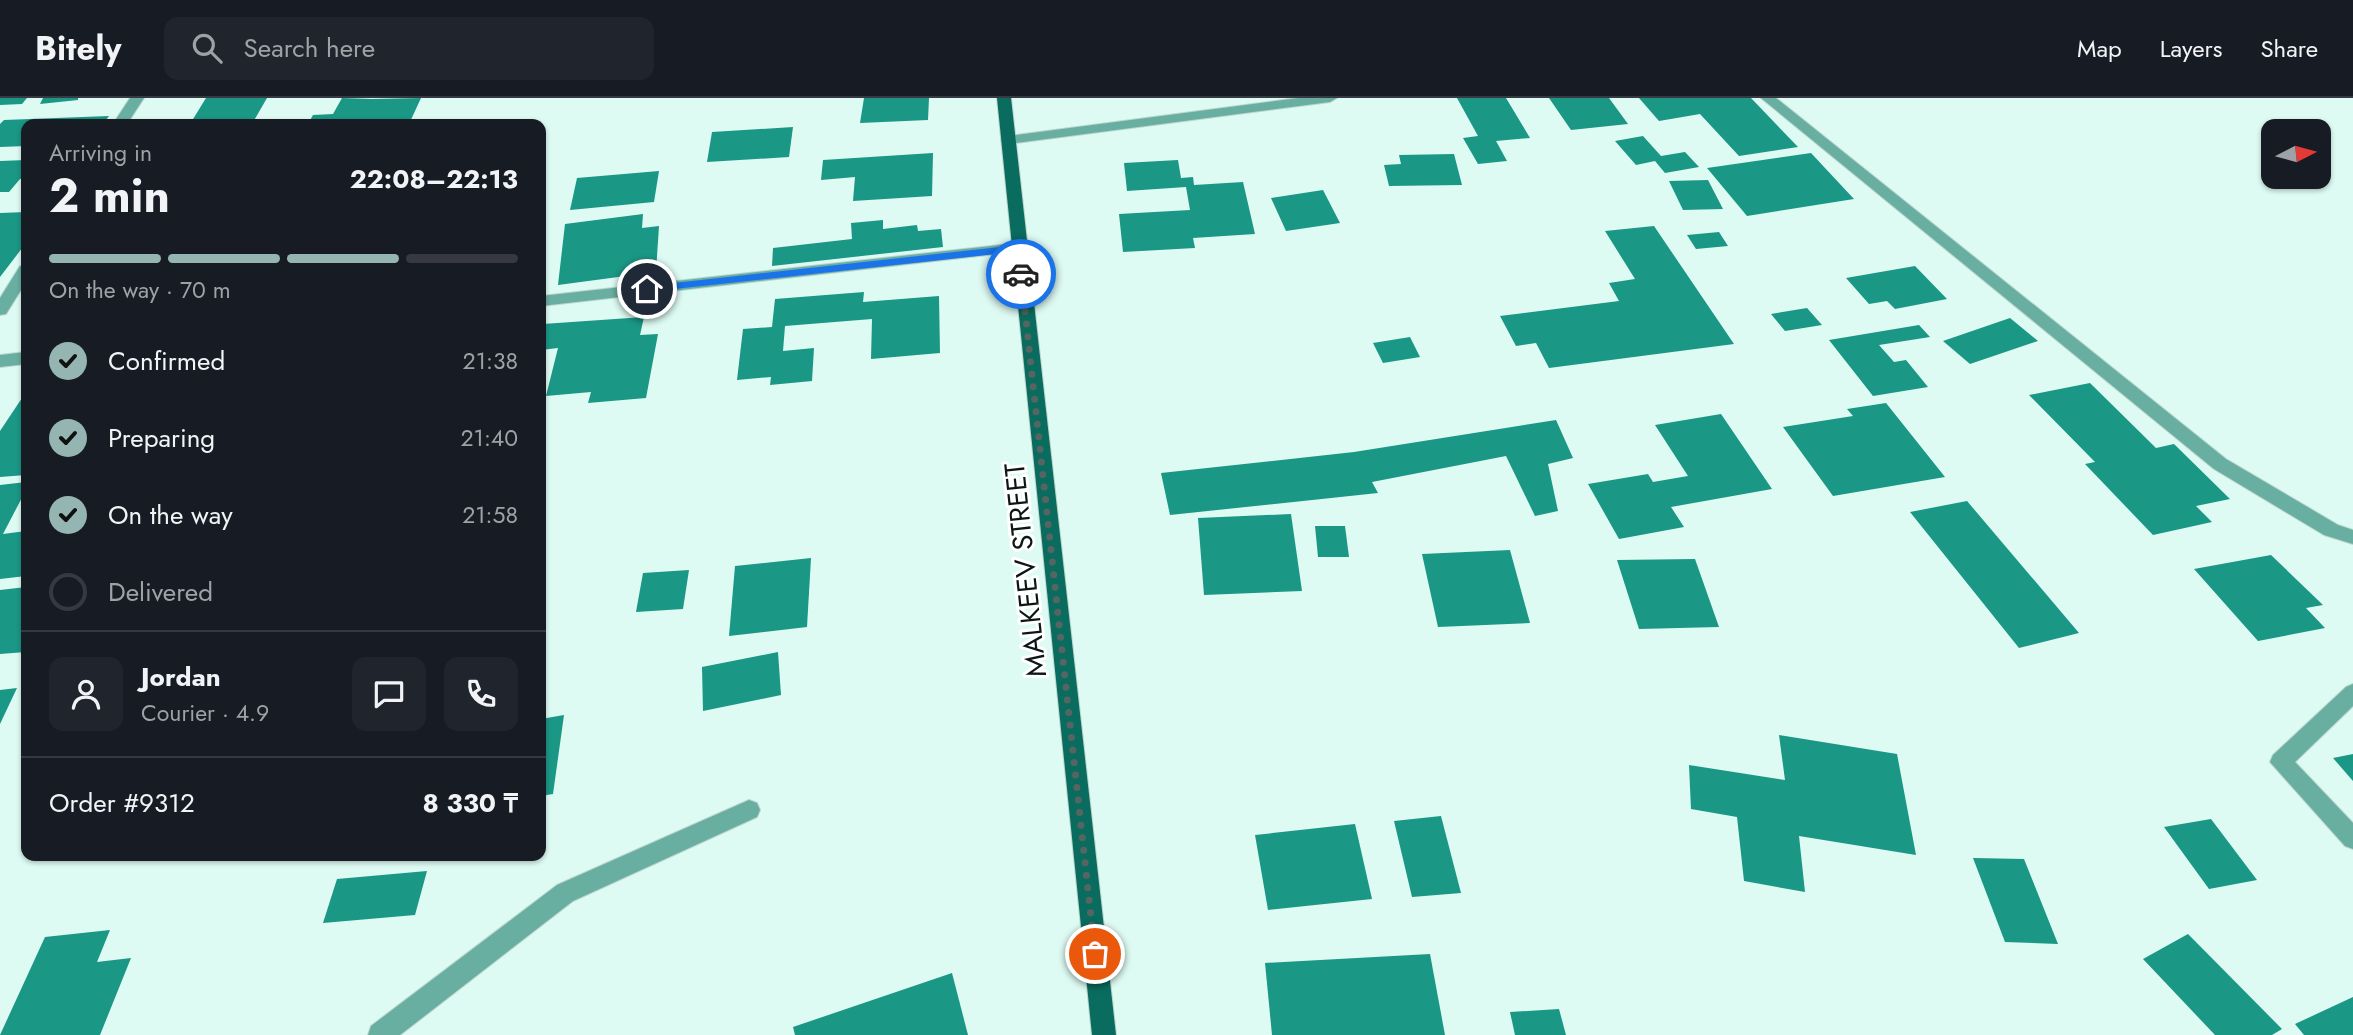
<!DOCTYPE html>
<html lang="en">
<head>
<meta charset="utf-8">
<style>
	:root { --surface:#171b24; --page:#20242c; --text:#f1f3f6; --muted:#9ea1a6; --line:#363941; --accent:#94b5b1 }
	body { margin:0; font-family:Jost,sans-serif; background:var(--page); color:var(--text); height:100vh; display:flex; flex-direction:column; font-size:26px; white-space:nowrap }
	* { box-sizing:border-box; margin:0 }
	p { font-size:23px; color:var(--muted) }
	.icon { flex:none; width:38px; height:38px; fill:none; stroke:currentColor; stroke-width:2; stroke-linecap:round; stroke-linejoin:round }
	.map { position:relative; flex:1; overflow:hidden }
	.drawer { position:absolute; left:21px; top:21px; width:525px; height:742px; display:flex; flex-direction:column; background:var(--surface); border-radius:14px; box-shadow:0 2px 5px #0004 }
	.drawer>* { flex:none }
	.needle { width:46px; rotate:84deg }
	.tools { position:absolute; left:2261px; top:21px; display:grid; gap:14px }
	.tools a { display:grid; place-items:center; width:70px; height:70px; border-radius:14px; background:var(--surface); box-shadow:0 2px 5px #0004; font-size:35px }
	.pin { position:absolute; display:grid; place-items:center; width:60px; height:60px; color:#fff; margin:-30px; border:4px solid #fff; border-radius:50%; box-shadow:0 2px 7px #0007 }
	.courier { position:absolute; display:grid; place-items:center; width:70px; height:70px; margin:-35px; border:5px solid #1a73e8; border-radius:50%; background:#fff; color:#222; box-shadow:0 2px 9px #0007 }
	.summary em { font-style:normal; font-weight:700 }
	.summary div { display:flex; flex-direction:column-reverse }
	.summary { display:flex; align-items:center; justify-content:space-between; height:119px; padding:0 28px }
	h1 { font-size:46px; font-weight:700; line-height:52px }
	.bar { display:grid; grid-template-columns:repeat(4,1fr); gap:10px 7px; align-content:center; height:84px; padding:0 28px }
	.bar i { height:9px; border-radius:5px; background:var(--line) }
	.bar .active { background:var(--accent) }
	.bar p { grid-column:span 4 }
	.line { display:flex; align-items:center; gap:18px; padding:0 28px; border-top:2px solid var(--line) }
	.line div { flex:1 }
	.round { display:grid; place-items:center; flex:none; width:74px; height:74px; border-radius:14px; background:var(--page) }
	ol { padding:0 28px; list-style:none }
	li { display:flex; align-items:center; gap:21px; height:77px }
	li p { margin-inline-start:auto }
	li .icon { padding:7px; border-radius:50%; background:var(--accent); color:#111; stroke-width:4 }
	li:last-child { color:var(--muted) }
	li i { width:38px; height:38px; border:4px solid var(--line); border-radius:50% }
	header { display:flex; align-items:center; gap:42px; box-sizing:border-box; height:98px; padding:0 35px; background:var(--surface); border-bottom:2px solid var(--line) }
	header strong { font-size:33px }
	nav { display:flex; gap:38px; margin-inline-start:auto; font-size:24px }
	.search { width:490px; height:63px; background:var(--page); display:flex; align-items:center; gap:18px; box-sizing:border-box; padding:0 24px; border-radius:14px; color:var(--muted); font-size:26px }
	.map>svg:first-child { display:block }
</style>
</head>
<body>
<header>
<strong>Bitely</strong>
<div class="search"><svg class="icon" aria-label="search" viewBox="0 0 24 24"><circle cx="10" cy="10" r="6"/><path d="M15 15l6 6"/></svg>Search here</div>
<nav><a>Map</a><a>Layers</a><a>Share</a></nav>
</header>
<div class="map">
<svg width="2353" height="937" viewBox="0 0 2353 937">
	<rect width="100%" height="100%" fill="#ddfaf3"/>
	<!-- building -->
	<g fill="#1b9785">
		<polygon points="0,0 27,0 22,6 0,7"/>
		<polygon points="43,0 78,0 78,2 40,6"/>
		<polygon points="206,0 267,0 252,26 190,26"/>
		<polygon points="342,0 372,1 421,0 409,26 308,26 313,17 333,16"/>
		<polygon points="864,0 929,0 928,22 860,25"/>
		<polygon points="1457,0 1506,0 1530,40 1496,43 1507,63 1478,66 1463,40 1478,38"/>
		<polygon points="1549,0 1609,0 1628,26 1571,32"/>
		<polygon points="1639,0 1751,0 1798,49 1739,58 1700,16 1659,23"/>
		<polygon points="109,18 103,26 26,26 26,48 0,49 0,26 4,22"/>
		<polygon points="793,29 789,59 707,64 712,34"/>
		<polygon points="1643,38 1661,58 1685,54 1699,69 1665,75 1655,63 1636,67 1615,43"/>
		<polygon points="933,55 932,98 853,103 855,79 821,82 823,62"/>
		<polygon points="1811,55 1854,101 1747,118 1707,70"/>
		<polygon points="1454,56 1462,87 1389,88 1384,67 1401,66 1399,57"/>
		<polygon points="26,62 26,81 20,81 9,94 0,94 0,63"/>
		<polygon points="1178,62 1181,80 1193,79 1194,87 1243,84 1255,136 1193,140 1195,150 1123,154 1119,116 1190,112 1186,89 1127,93 1124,65"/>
		<polygon points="659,73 654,104 570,112 577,80"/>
		<polygon points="1708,82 1723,111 1683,112 1669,83"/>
		<polygon points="1323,92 1340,125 1286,133 1271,100"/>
		<polygon points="26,114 26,145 0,179 0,115"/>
		<polygon points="643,116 642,130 659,128 656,174 558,187 565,126"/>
		<polygon points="883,122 883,131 917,127 918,133 941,131 943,149 772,168 773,150 852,141 851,125"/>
		<polygon points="1654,128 1734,246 1549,270 1536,245 1516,248 1500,218 1619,203 1609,185 1635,181 1605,133"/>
		<polygon points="1719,134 1728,148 1696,151 1687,137"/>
		<polygon points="1915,168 1947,201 1895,211 1887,203 1869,206 1846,180"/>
		<polygon points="864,194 863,204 939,198 940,255 871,261 872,221 785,228 783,253 814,250 812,283 770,287 771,279 737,282 743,231 772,229 775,201"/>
		<polygon points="1807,210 1822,227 1785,233 1771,216"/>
		<polygon points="644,219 640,237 658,236 646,300 588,305 591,294 546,298 558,250 541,252 543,226"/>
		<polygon points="2010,220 2038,243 1970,266 1943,243"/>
		<polygon points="1919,227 1930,239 1879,247 1894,264 1906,262 1928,289 1873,298 1829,242"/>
		<polygon points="1410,239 1420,259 1383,265 1373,245"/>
		<polygon points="2090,285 2156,350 2174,346 2230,401 2196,408 2212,424 2153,437 2085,366 2095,364 2029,297"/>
		<polygon points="26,294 26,377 0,379 0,333"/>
		<polygon points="1886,305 1945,379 1833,398 1783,329 1853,318 1847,311"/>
		<polygon points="1721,316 1772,391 1671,409 1684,429 1619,441 1588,386 1648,376 1653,384 1688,378 1655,327"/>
		<polygon points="1556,322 1573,360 1548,366 1558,413 1535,418 1506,358 1372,384 1378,395 1170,417 1161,375 1354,354"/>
		<polygon points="26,384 26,392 3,436 26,433 26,478 0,481 0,387"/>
		<polygon points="1967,403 2079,535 2019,550 1910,414"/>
		<polygon points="1291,416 1302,493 1204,497 1198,420"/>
		<polygon points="1315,428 1345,428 1349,459 1318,459"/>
		<polygon points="1510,452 1530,525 1438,529 1422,456"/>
		<polygon points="2271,457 2323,507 2306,510 2325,530 2258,543 2194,471"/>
		<polygon points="811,460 807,529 729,538 735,468"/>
		<polygon points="1695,461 1719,529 1639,531 1617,462"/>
		<polygon points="689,472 683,511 636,514 643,475"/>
		<polygon points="26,489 26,554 0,556 0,492"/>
		<polygon points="778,554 781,597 703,613 702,569"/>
		<polygon points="17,590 0,626 0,592"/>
		<polygon points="564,617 553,696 541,698 541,621"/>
		<polygon points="1779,637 1897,656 1916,757 1799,738 1805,794 1744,783 1737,719 1691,711 1689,667 1785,682"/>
		<polygon points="2353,656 2353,683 2333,660"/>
		<polygon points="1441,718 1461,795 1412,799 1394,723"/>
		<polygon points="2211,721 2257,782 2209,791 2164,729"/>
		<polygon points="1355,726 1372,801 1268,812 1255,737"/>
		<polygon points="1973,760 2024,761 2058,846 2005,844"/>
		<polygon points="427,773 415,817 323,825 337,781"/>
		<polygon points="110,832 97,864 131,860 100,937 0,937 45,839"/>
		<polygon points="2188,836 2282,931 2272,937 2215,937 2143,861"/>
		<polygon points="1430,856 1445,937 1272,937 1265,865"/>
		<polygon points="952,875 968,937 795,937 793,929"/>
		<polygon points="2353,899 2353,937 2304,937 2295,926"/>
		<polygon points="1559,911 1566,937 1515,937 1510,914"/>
	</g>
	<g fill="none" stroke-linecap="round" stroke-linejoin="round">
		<defs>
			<g id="minor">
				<polygon points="130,0 144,0 127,26 113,26"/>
				<polygon points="1298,0 1337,0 1330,4 1008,46 1001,42 1008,38"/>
				<polygon points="1761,0 1776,0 2226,361 2338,427 2353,432 2353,446 2324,437 2214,371"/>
				<polygon points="1018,145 1023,147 1026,150 1023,153 541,208 541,198"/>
				<polygon points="26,167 26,184 6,216 0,217 0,200 20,168"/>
				<polygon points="26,254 26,266 0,269 0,257"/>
				<polygon points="2353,586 2353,608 2295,664 2353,725 2353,751 2345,748 2270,664 2273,657 2346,589"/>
				<polygon points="749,702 757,705 760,712 757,719 573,803 400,937 368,937 371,928 557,787"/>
			</g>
			<polygon id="primary" points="997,0 1011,0 1116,937 1092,937"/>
		</defs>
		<!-- minor casing -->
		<use href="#minor" stroke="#bcd6cf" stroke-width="2"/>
		<!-- primary casing -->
		<use href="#primary" stroke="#bcd6cf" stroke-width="2"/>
		<!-- minor -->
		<use href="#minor" fill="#69afa1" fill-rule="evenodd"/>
		<!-- primary -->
		<use href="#primary" fill="#0a6c5e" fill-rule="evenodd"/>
	</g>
	<!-- route -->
	<polygon fill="#1a73e8" points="1018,147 1023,150 1026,176 1021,179 1017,176 1014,154 647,194 642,191 647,188"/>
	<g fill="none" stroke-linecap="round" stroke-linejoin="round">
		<!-- done -->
		<polyline stroke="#556662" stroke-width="7" stroke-dasharray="0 12.6" points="1021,176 1095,856"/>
	</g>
	<g text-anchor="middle" stroke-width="6" stroke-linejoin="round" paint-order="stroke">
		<!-- street labels -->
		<g font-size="28" fill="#0c1614" stroke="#fff">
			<text transform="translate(1025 472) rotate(-96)" y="10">MALKEEV STREET</text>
		</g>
	</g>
</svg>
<div class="tools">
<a><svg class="needle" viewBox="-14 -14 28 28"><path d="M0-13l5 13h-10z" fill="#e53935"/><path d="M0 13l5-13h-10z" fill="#9ea1a6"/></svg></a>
</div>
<div class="pin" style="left:1095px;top:856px;background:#ea580c"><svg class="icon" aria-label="bag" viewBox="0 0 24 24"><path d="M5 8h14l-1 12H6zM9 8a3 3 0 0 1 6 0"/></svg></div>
<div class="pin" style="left:647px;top:191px;background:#1f2937"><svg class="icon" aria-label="home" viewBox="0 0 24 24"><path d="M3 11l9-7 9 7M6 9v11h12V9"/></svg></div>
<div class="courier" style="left:1021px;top:176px"><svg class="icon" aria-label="car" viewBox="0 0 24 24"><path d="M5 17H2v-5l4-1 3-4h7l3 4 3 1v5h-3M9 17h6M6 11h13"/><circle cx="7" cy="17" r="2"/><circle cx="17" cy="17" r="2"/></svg></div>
<section class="drawer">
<div class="summary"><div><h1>2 min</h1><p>Arriving in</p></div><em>22:08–22:13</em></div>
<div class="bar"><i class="active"></i><i class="active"></i><i class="active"></i><i></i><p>On the way · 70 m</p></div>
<ol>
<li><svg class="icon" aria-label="check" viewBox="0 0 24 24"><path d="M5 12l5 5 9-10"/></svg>Confirmed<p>21:38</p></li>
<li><svg class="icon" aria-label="check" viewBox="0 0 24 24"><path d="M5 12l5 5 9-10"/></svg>Preparing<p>21:40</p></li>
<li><svg class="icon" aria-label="check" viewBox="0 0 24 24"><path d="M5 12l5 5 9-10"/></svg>On the way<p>21:58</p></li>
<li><i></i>Delivered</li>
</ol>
<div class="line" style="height:126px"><a class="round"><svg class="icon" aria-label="person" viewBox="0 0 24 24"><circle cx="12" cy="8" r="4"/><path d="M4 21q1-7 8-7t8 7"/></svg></a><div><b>Jordan</b><p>Courier · 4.9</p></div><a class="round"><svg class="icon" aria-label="chat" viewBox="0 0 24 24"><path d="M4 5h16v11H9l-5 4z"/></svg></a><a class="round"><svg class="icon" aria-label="phone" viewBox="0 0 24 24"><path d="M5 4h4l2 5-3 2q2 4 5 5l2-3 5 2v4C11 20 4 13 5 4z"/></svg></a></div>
<div class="line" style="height:91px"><div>Order #9312</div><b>8 330 ₸</b></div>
</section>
</div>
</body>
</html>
